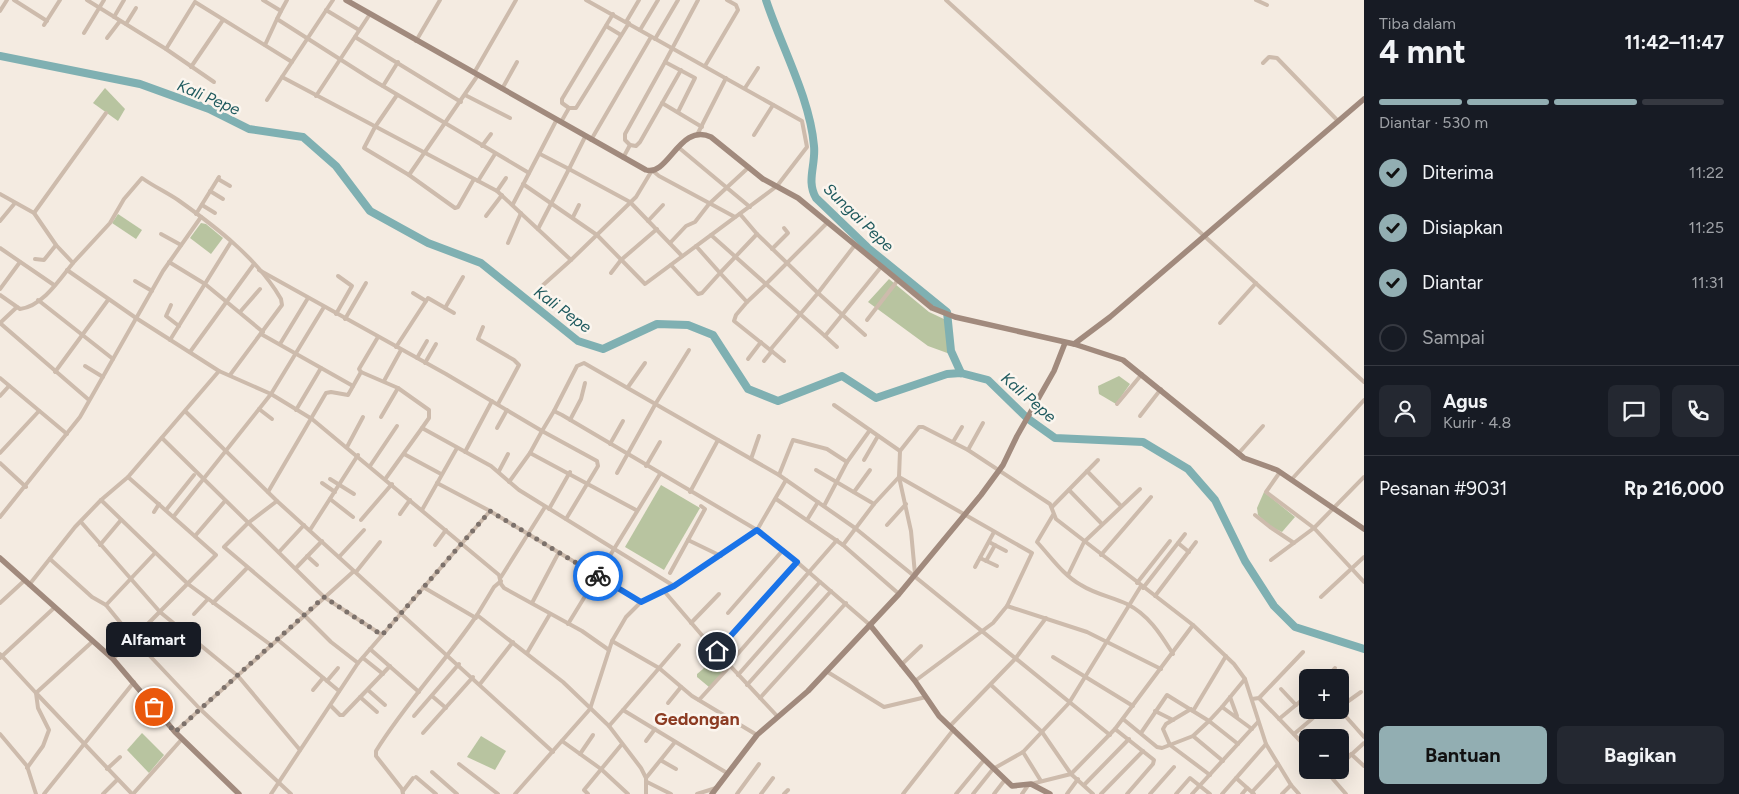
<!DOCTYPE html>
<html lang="id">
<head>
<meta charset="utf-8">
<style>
	:root { --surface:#171b24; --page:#242831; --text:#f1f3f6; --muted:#9ea1a6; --line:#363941; --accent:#92aeb2 }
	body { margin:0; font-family:Figtree,sans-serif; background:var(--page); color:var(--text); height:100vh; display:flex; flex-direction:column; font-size:19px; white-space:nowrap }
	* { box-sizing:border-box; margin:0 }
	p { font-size:16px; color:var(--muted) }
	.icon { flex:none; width:28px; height:28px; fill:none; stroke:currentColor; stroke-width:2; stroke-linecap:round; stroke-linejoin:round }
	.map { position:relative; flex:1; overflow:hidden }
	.side { display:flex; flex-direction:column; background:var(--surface); width:375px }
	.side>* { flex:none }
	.fabs { position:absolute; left:1299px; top:669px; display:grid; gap:10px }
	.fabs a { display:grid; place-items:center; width:50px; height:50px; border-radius:8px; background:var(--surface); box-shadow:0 5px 20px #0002; font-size:25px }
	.pin { position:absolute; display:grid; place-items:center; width:42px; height:42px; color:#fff; margin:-21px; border:2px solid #fff; border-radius:50%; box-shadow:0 1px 5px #0007 }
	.courier { position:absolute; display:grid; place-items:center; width:50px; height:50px; margin:-25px; border:4px solid #1a73e8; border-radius:50%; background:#fff; color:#222; box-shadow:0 1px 6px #0007 }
	.bubble { position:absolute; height:35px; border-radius:8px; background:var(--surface); box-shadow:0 5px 20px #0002; font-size:16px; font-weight:700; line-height:35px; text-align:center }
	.summary em { font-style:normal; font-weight:700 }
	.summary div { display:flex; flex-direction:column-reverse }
	.summary { display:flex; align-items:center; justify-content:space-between; height:85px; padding:0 15px }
	h1 { font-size:32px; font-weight:700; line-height:38px }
	.bar { display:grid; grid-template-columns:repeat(4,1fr); gap:8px 5px; align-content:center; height:60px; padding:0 15px }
	.bar i { height:6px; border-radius:4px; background:var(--line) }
	.bar .active { background:var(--accent) }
	.bar p { grid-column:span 4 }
	.line { display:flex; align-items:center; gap:12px; padding:0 15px; border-top:1px solid var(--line) }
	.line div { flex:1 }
	.round { display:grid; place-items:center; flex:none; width:52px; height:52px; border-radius:8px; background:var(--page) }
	ol { padding:0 15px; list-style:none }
	li { display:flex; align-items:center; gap:15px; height:55px }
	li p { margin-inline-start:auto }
	li .icon { padding:5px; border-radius:50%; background:var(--accent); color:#111; stroke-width:4 }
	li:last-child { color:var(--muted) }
	li i { width:28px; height:28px; border:2px solid var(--line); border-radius:50% }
	.button { display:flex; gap:10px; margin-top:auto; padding:10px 15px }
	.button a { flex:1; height:58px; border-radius:8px; background:var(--accent); color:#111; font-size:20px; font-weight:700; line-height:58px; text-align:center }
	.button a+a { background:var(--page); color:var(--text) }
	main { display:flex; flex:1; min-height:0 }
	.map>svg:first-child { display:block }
</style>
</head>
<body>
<main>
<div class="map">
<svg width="1364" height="794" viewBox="0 0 1364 794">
	<rect width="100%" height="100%" fill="#f4ebe1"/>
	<!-- green -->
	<g fill="#b8c4a0">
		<polygon points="105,88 125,109 118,121 93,103"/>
		<polygon points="118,214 142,230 136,239 112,223"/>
		<polygon points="201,223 206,224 223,238 211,254 190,238"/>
		<polygon points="889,279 929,312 946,320 950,354 928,346 868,302"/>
		<polygon points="1119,376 1130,384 1116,404 1099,394 1098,386"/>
		<polygon points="661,485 700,508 664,570 625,547"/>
		<polygon points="1264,492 1295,517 1282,532 1271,527 1258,515 1257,508"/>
		<polygon points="710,658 719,658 728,667 709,687 697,677 697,674 703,669"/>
		<polygon points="142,733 164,755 149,773 127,750"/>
		<polygon points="481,736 506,751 495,770 467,757"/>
	</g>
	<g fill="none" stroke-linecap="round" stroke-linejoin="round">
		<!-- river -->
		<g stroke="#7fb0b2" stroke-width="8">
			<path d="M766 0C781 46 810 98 814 146 816 165 806 181 816 198L868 248 947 312 951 351 961 373"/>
			<polyline points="0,56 140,84 209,109 249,129 303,137 336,166 370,211 428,243 481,263 578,341 603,349 657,324 688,325 713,335 748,389 778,401 842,376 876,398 947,374 961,373 988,380 1027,418 1055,438 1143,442 1188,469 1215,500 1245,561 1274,606 1295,627 1364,649"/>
		</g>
		<!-- street -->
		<g stroke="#cdbbac" stroke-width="4">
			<polyline points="14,0 47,21"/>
			<polyline points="87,0 166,49 195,2 292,62"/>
			<polyline points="263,0 281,11 277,19 371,79 529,173"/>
			<polyline points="946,0 1364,382"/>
			<polyline points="1256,0 1267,5"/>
			<polyline points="326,10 359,30"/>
			<polyline points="0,11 7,0"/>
			<polyline points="281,11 287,0"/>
			<polyline points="114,17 124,0"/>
			<polyline points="626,22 639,0"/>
			<polyline points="126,24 136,8"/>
			<polyline points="44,25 60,0"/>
			<polyline points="606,26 621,35"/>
			<polyline points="640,30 658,0"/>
			<polyline points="84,33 104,0"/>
			<polyline points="355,37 461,102"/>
			<polyline points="107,38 120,21"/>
			<polyline points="655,39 678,0"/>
			<polyline points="416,41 440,0"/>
			<polyline points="265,45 277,19"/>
			<polyline points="166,49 214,82"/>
			<polyline points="665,62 698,0"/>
			<polyline points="1263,63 1269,57 1277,58 1338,121"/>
			<polyline points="705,66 738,10 736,5 727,0"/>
			<polyline points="191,67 223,20"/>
			<polyline points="474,73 516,0"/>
			<polyline points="282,77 333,0"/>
			<polyline points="383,86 398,62"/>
			<polyline points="745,88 758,68"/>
			<polyline points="502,89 517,62"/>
			<polyline points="397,95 375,127 364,148 409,175 455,208 458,207 474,179"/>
			<polyline points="465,95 510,118"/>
			<polyline points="316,96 370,14"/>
			<polyline points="267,100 282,77 497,191 571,260 636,197 651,172"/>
			<polyline points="662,103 702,127"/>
			<polyline points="569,108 562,103 562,99 613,14"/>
			<polyline points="561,122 569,108 576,108 629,23"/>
			<polyline points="698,133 726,78"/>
			<polyline points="754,135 773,105"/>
			<polyline points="591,140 651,37"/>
			<polyline points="630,145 625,140 625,134 665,62 695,78 678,112"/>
			<polyline points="482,146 491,134"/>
			<polyline points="678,147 750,207"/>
			<polyline points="540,154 569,169 585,137"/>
			<polyline points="623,158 630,145 636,146 640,142 681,70"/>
			<polyline points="653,171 659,176 735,217"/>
			<polyline points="409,175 478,75"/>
			<polyline points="218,179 230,186"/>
			<polyline points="478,181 495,154"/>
			<polyline points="523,184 597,235 645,284 777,186 807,147 802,121 586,0"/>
			<polyline points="210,191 223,199"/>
			<polyline points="497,191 506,178"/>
			<path d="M0 194 34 213 56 245 73 263C60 279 43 306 20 309L0 295"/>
			<polyline points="513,204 556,121"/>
			<polyline points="202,205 215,213"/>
			<polyline points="34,213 106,113"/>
			<polyline points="196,214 219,177"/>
			<polyline points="740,214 757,234 818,293 770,350"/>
			<polyline points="486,216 502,195"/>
			<polyline points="573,217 579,205"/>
			<polyline points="0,221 15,203"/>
			<polyline points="648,221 663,205"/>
			<polyline points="828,222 766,284 825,336 881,267"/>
			<polyline points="538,229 569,169 630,202 682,256"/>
			<polyline points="161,234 181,245"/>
			<polyline points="757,234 720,273 747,302 736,315 734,321 784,361"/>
			<polyline points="711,235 766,284 747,302"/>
			<polyline points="508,243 521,213"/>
			<polyline points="670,243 686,226 695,222 709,204 749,167"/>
			<polyline points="855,245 818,293 865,335"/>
			<polyline points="0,248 54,285"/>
			<polyline points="772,249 788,233 784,228"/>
			<polyline points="35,259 44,260 56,245"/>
			<polyline points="169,262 205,284 263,332"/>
			<path d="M73 263 110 223 124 199 142 178C153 186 166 192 178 200 216 227 258 259 281 299L282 305 230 375"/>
			<polyline points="671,265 698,294 702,293 720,273 696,246"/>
			<polyline points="67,270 136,318 219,371 271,394 312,419 499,575 501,584 504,588 582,631 609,650"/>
			<polyline points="259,270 446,374 542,431 554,411 562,415 757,530 790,556 870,625"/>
			<polyline points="611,273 621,260 657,229"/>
			<polyline points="135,281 152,291"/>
			<polyline points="542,286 571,260"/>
			<polyline points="0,289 20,262"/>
			<polyline points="413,293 426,301"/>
			<polyline points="38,300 113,359"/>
			<polyline points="171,305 166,316 179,326"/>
			<polyline points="445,308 463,277"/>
			<polyline points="240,312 260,289"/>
			<polyline points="336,314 352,286 338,276"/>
			<polyline points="345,319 366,283"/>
			<polyline points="867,320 898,280"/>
			<polyline points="0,323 89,400"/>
			<polyline points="0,323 17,307"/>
			<polyline points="1220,323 1256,283"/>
			<polyline points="483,327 478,339 514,360 519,365 498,404"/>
			<polyline points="261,334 353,386"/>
			<polyline points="825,336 837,347"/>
			<polyline points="170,340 231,242"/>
			<polyline points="280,344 308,298"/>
			<polyline points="396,347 428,298 454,313"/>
			<polyline points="190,352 254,264"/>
			<polyline points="417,358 427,341"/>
			<polyline points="748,359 761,342"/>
			<polyline points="764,361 772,351"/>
			<polyline points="425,363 436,344"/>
			<polyline points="85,366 103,377"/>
			<polyline points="55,372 108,300"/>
			<polyline points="361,372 359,369 378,337"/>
			<polyline points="0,378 67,434"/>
			<polyline points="384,381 401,350"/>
			<polyline points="628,387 645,363"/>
			<polyline points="0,396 9,386"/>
			<polyline points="1117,404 1142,374"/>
			<polyline points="834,405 900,451 899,477 911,531 915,574"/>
			<polyline points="259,409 272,419"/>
			<polyline points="296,410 321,368"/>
			<polyline points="554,411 577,366 584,363 779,475 855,528 1110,735"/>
			<polyline points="186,412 277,501 553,752"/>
			<polyline points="1140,416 1161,389"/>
			<polyline points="381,417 398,388"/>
			<polyline points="570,420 581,399 585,383"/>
			<polyline points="497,428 507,410"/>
			<polyline points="162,438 324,597 382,635"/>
			<polyline points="953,442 962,427"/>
			<polyline points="610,444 623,421"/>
			<polyline points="347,447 363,417"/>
			<polyline points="968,450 983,423"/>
			<polyline points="900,451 919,427 923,427 968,450 1050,504 1056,519 1193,625 1234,664 1245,679 1266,744 1291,785 1299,794"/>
			<polyline points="465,452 492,401"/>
			<polyline points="0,453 39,411"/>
			<polyline points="530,453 636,510"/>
			<polyline points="404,454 441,474"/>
			<polyline points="1238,454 1263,426"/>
			<polyline points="751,459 759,436"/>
			<polyline points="864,460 878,436"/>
			<polyline points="847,462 870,430"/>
			<polyline points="0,463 26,487"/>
			<polyline points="370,466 397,426"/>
			<polyline points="646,466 660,442"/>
			<polyline points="816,470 874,504"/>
			<polyline points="499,471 508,454"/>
			<polyline points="1087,471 1121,506"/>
			<polyline points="1280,472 1266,492 1314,528 1364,582"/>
			<polyline points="617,473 656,403 689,350"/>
			<polyline points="779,475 793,440 827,449 847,462 824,506"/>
			<polyline points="386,478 422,428"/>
			<polyline points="330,479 354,494"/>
			<polyline points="1292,479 1364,400"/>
			<polyline points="509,482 530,453 542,431 597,461 598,466 566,519"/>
			<polyline points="322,483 335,492"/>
			<polyline points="437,483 490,511 641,602"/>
			<polyline points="1069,490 1102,524"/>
			<polyline points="268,492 326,393 331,392 348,395 361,372 398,388 429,410 429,418 422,428 491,466 519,490 674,586"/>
			<polyline points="690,492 718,440"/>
			<polyline points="854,492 870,470"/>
			<polyline points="330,499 353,517"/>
			<polyline points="776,499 843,545 899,594"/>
			<polyline points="101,500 188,584 271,645"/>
			<polyline points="277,501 248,523 224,547 304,615 331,642 358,663"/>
			<polyline points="1052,507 1098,460"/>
			<polyline points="549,509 570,472"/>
			<polyline points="166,510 194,475"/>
			<polyline points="422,510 457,448"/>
			<polyline points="154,512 159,504"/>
			<polyline points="400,514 410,500"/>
			<path d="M1053 515 1037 542C1051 557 1063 575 1081 585 1095 594 1112 597 1127 604 1149 615 1161 635 1173 654"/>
			<polyline points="1255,515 1270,527 1294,543"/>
			<polyline points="174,516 271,394 324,307"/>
			<polyline points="0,517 80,417 163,271 201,217"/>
			<polyline points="361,520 392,484"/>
			<polyline points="807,520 818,502"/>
			<polyline points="81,522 160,612 238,676 300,750"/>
			<polyline points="887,525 906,504"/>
			<polyline points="310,530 358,455"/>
			<polyline points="195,536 225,501"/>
			<polyline points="688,540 721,556"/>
			<polyline points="989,542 1006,551"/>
			<polyline points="1178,543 1189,552"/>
			<polyline points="100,545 121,520"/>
			<polyline points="435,545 446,530"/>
			<polyline points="843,545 874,504 899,477 1032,553 1007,606 993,623 915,681"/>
			<polyline points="279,552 304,525"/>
			<polyline points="155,553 106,605 133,638 200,709 291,794"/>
			<polyline points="1101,555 1151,497"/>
			<polyline points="307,556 317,565"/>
			<polyline points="339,557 364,530"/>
			<polyline points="980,558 997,566"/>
			<polyline points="50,559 92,597 106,605"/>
			<polyline points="1271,560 1314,528 1364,477"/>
			<polyline points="986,561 995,545"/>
			<polyline points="975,567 994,532"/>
			<polyline points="296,568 322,541"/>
			<polyline points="356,572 380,542"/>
			<polyline points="670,573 705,509 701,506"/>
			<polyline points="1068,575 1084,542 1140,489"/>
			<polyline points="501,577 545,507"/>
			<polyline points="501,581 494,587 477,615 563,682 609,726 641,768 646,778 646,794"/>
			<polyline points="1137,583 1170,541"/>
			<polyline points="29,585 75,527 101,500 128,477 219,371"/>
			<polyline points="423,587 476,618"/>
			<polyline points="1143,588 1185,534"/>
			<polyline points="664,591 706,640 778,717"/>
			<polyline points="1155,596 1196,542"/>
			<polyline points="1321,597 1364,557"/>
			<polyline points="0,603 25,580"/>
			<polyline points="213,603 247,568"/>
			<polyline points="532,603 559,552"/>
			<polyline points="1007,606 1087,632 1161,669"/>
			<polyline points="728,613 783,550"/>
			<polyline points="194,614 208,599"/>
			<polyline points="691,623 719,594"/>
			<polyline points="568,624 660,474"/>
			<polyline points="278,640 339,691"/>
			<polyline points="612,641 659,668 692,696 757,735"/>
			<polyline points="92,642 36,693 132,794"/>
			<polyline points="370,649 419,692"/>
			<polyline points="717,651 797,562"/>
			<polyline points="527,653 550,614"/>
			<polyline points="0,654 36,693 38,708 49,730 43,746 27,768"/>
			<polyline points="1053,657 1133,706"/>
			<polyline points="0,658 54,608"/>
			<polyline points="363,658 383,674"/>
			<polyline points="113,659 216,555 128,477"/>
			<polyline points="728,665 837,540"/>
			<polyline points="901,665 921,646"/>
			<polyline points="826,671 884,707 926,697"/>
			<polyline points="738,675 820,582"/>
			<polyline points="1326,678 1335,668"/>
			<polyline points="327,681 338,668"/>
			<polyline points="480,684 513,642"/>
			<polyline points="747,685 831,591"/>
			<polyline points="991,685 1042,732 1071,774 1093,794"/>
			<polyline points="1281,689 1296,705"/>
			<polyline points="313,690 323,678"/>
			<polyline points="368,690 385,705"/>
			<polyline points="432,696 446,708"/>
			<polyline points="360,697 377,712"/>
			<polyline points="1230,697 1237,716"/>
			<polyline points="760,698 846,603"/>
			<polyline points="1259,698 1308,749"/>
			<polyline points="1252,699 1259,698 1303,652"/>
			<polyline points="699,700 730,666"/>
			<polyline points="668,703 681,687"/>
			<polyline points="331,706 340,715 343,715 390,666"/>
			<polyline points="1222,707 1245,679"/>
			<polyline points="1340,707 1361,692"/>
			<polyline points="1191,709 1166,724 1163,729 1170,745 1210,775"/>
			<polyline points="623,710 679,645"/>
			<polyline points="1340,710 1364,737"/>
			<polyline points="1155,711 1173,720"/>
			<polyline points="1193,711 1226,656"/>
			<polyline points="414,716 459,664"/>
			<polyline points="1123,719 1157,747 1162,748 1193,736 1209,721 1167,695 1141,733"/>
			<polyline points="1279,719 1308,695"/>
			<polyline points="609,726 623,710 727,773"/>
			<polyline points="950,726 1015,659 1046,618"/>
			<polyline points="1115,729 1154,760 1153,764 1127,794"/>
			<polyline points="175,732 354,571"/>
			<polyline points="423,733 473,677"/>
			<polyline points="0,734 27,766 36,794"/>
			<polyline points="1294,734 1313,718"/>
			<polyline points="1193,736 1223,761"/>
			<polyline points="562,741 601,769 628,794"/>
			<polyline points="646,741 655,729"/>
			<polyline points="1302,742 1313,733"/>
			<polyline points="1238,744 1209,721 1222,707 1252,729"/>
			<polyline points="1023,752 1041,781"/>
			<polyline points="580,754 593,735"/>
			<polyline points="1351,754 1364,766"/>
			<polyline points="662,761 676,769"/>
			<polyline points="459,764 498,794"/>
			<polyline points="1340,765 1364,743"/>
			<polyline points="107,769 120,757"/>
			<polyline points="1325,770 1346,794"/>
			<polyline points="432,772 457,794"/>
			<polyline points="416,777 436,794"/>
			<polyline points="646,778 675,742"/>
			<polyline points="1236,778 1254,794"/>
			<polyline points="647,782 671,794"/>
			<polyline points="1031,784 1071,774 1115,729 1193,625"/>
			<polyline points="1084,785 1129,739"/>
			<polyline points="403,791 413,778"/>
			<polyline points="1252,792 1278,764"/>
			<polyline points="44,794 134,682"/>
			<polyline points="103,794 117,780"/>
			<polyline points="133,794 182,739"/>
			<polyline points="271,794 358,663 490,511"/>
			<path d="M403 794 402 789 376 756V751C405 704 445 662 477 615"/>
			<polyline points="515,794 590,709 612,641 626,617 641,602 674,586 757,530 786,480"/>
			<polyline points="588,794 584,790 622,744"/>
			<polyline points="697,794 716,788"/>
			<polyline points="737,794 759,764"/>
			<polyline points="761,794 773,778"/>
			<polyline points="784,794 788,790"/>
			<polyline points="903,794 954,729"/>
			<polyline points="956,794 984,760"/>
			<polyline points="973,794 993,769 1023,752 1069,703 1141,586"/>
			<polyline points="994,794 1004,781"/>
			<polyline points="1022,794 1029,784"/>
			<polyline points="1067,794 1078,779"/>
			<polyline points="1101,794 1143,751"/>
			<polyline points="1150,794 1174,767"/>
			<polyline points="1176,794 1190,778 1210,794"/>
			<polyline points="1192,794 1258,722"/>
			<polyline points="1222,794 1266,744"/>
			<polyline points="1242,794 1247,788"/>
			<polyline points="1282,794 1291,785"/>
		</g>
		<!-- secondary -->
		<g stroke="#a18a7d" stroke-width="5.5">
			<path d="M346 0 646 170C668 177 680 122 711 137L763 179 798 198 932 308 955 317 1074 344 1110 317 1364 99"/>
			<polyline points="1074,344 1123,360 1244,458 1277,470 1364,529"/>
			<polyline points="0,558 113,659 175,732 239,794"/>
			<polyline points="870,625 915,681 939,716 1012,786 1031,784 1050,794"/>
			<polyline points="712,794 757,735 808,691 899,594 981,495 1003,465 1017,436 1054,371 1065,343"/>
		</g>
	</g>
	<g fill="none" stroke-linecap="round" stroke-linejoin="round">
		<!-- done -->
		<polyline stroke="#7c716b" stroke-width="5" stroke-dasharray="0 9" points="154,707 175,732 324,597 382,635 490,511 598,576"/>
		<!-- route -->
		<polyline stroke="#1a73e8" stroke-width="6" points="598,576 641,602 674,586 757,530 797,562 717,651"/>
	</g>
	<g text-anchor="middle" stroke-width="5" stroke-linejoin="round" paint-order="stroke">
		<!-- water labels -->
		<g font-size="16" font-style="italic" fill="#1f5a5e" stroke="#fbf5ee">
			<text transform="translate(209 97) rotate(23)" y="6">Kali Pepe</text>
			<text transform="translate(859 217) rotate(44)" y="6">Sungai Pepe</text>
			<text transform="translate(563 309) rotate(36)" y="6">Kali Pepe</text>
			<text transform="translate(1029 397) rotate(41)" y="6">Kali Pepe</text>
		</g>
		<!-- quarter labels -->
		<g font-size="18" font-weight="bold" fill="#8c3b22" stroke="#fbf5ee">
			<text x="697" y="725">Gedongan</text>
		</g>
	</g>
</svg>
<div class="fabs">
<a>+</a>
<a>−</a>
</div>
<div class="pin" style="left:154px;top:707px;background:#ea580c"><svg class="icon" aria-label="bag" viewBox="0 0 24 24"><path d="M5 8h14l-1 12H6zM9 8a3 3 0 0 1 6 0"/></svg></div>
<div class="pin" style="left:717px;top:651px;background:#1f2937"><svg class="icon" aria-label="home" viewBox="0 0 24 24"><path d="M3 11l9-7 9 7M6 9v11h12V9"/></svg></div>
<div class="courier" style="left:598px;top:576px"><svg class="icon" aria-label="bike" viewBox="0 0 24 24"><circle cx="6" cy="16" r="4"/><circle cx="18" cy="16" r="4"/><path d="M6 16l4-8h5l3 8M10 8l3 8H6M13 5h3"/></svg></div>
<div class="bubble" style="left:106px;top:622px;width:95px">Alfamart</div>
</div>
<section class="side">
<div class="summary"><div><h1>4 mnt</h1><p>Tiba dalam</p></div><em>11:42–11:47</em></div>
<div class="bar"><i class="active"></i><i class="active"></i><i class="active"></i><i></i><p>Diantar · 530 m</p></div>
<ol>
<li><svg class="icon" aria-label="check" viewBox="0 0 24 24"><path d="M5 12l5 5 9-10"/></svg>Diterima<p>11:22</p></li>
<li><svg class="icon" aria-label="check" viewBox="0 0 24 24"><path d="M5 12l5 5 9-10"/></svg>Disiapkan<p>11:25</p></li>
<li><svg class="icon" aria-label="check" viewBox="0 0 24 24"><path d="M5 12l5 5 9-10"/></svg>Diantar<p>11:31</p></li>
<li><i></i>Sampai</li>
</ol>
<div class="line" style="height:90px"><a class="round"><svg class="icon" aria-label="person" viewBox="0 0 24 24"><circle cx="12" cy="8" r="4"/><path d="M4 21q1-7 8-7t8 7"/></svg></a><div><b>Agus</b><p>Kurir · 4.8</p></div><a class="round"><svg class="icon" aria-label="chat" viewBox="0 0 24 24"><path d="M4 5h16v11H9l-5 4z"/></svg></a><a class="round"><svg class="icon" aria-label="phone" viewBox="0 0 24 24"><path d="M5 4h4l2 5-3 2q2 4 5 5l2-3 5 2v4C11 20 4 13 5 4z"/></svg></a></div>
<div class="line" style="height:65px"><div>Pesanan #9031</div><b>Rp 216,000</b></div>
<div class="button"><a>Bantuan</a><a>Bagikan</a></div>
</section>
</main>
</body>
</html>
